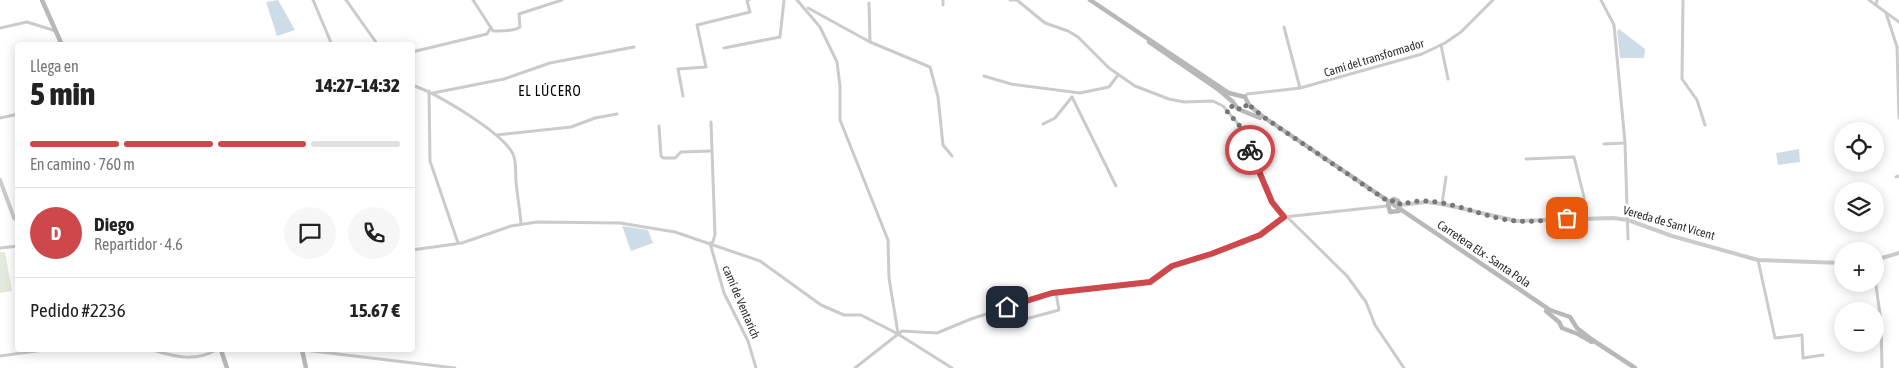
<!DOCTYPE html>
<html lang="es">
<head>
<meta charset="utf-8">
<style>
	:root { --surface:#fff; --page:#f6f6f6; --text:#222; --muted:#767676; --line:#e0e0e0; --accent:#ce474b }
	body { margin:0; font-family:"Asap Condensed",sans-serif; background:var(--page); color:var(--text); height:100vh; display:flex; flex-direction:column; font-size:19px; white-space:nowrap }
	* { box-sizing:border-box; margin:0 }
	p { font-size:16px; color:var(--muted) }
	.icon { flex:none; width:28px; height:28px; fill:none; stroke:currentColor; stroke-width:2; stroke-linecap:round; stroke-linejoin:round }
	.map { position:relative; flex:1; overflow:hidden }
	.drawer { position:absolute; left:15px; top:42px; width:400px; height:310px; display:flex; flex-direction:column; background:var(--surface); border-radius:5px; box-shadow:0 2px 12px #0003 }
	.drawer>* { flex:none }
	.buttons { position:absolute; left:1834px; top:122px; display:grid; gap:10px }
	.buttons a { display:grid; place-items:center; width:50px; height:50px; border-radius:50%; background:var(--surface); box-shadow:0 2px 12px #0003; font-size:25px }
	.pin { position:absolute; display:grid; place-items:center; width:42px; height:42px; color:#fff; margin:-21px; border-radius:10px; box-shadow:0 2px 8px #0006 }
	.courier { position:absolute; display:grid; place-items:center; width:50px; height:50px; margin:-25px; border:4px solid #ce474b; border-radius:50%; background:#fff; color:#222; box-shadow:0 1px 6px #0007 }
	.headline em { font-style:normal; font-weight:800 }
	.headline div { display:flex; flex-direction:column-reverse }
	.headline { display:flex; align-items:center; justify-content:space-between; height:85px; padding:0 15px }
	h1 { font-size:32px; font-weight:800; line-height:38px }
	.bar { display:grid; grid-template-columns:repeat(4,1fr); gap:8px 5px; align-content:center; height:60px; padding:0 15px }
	.bar i { height:6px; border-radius:4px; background:var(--line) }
	.bar .active { background:var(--accent) }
	.bar p { grid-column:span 4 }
	.line { display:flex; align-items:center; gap:12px; padding:0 15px; border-top:1px solid var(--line) }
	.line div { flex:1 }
	.round { display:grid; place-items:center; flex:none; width:52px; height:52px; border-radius:26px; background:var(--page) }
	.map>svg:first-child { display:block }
</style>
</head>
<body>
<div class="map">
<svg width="1899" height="368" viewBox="0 0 1899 368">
	<rect width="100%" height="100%" fill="#fff"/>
	<!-- green -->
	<polygon fill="#e4eade" points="0,252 5,252 12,291 0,293"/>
	<!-- water -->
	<g fill="#cddce7">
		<polygon points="278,0 295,30 277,36 266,2"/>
		<polygon points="1619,29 1645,49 1644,58 1620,58 1617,31"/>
		<polygon points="1799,149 1800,162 1778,165 1776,153"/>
		<polygon points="622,226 648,230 653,243 631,251"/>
	</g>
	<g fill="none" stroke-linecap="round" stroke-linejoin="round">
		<!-- minor -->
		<g stroke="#cbcbcb" stroke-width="3">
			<polyline points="313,0 332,45"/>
			<polyline points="346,0 378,45"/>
			<path d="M473 0 493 31C501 31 513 32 520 27L519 14 562 0"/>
			<polyline points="797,0 820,27 837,62 840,86 840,120 888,240 889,278 898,333"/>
			<polyline points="943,0 943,5"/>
			<polyline points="1010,0 1017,0 1045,23 1068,31 1078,37 1109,68 1135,86 1169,99 1184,102 1213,101 1223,106 1239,125 1272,202 1347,276 1366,302 1375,325 1404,368"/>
			<polyline points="1601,0 1614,25 1625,143 1628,239"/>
			<polyline points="1683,0 1682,79 1697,100 1705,125"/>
			<polyline points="1869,0 1899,22"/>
			<polyline points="869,3 870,42"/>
			<polyline points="1876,5 1877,0"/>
			<polyline points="808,8 870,42 930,67 938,97 943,145 952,156"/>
			<polyline points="1886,13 1897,47 1899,118"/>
			<polyline points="1284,27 1300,88"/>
			<polyline points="0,28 27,22 56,31"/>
			<polyline points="1441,45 1448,79"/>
			<polyline points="724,48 780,37 784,0"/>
			<polyline points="412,52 487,34 491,27"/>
			<polyline points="984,76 1011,84 1080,93 1109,87 1118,75"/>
			<path d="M412 85C436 93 502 132 513 154 517 163 515 173 516 181 517 195 520 209 521 224"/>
			<polyline points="429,91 430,161 458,243"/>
			<polyline points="433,93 504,79 550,63 634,47"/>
			<polyline points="683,96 678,69 706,67 697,25 750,12 747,1 749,0"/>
			<polyline points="1072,97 1116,186"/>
			<polyline points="1244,97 1247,94 1300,88 1422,54 1445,43 1461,32 1493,0"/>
			<polyline points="0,118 18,114"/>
			<polyline points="711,122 715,235 712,244"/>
			<polyline points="1043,124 1055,118 1072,97"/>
			<polyline points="659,126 661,156 663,158 675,158 681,152 710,151"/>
			<polyline points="497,135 571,127 595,118 617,114"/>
			<polyline points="1604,144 1625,143"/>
			<polyline points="1526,159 1574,157 1584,197 1585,217"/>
			<polyline points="1896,177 1899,176"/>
			<polyline points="1442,204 1446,177"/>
			<polyline points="710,243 724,293 748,341 756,368"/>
			<polyline points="0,248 18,246"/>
			<polyline points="412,250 462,243 511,226 537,222 620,223 675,232 760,261 821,305 844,315 861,315 898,334 952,368"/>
			<polyline points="1758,260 1775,338 1802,335 1803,358 1823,355"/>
			<polyline points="1875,278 1881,322 1882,368"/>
			<polyline points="1022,320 1059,310 1056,293"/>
			<path d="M153 350C175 357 195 362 216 350"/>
			<polyline points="304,350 455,368"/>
			<polyline points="0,356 43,350"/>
			<polyline points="855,368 902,331 937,333 971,319 1052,293 1150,282 1172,266 1211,254 1260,235 1284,217 1387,206"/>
		</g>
		<!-- tertiary -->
		<g stroke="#cbcbcb" stroke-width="4">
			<polyline points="0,180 14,218 18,221"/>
			<polyline points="1401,205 1426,202 1442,204 1517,221 1613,218 1628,220 1672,236 1758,260 1842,263"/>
			<polyline points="1875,260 1899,253"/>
		</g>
		<!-- secondary -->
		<g stroke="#b8b8b8" stroke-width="4.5">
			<polyline points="42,0 62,45"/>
			<polyline points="1090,0 1229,93 1245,97 1249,105 1262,116 1550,310 1570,317 1577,328 1591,339 1635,368"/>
			<polyline points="1149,42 1219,90 1233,102 1238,109 1260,118"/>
			<polyline points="1389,202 1394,199 1398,201 1400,209"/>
			<polyline points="1388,204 1390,212 1399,211"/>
			<polyline points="1546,311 1559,322 1562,328 1578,334 1592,342"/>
			<polyline points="221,350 227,368"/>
			<polyline points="302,350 306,368"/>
		</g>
	</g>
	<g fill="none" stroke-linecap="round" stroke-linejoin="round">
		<!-- done -->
		<path stroke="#777" stroke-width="5" stroke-dasharray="0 9" d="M1250 150 1239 125 1226 110 1234 105 1241 110 1245 108 1247 103 1262 116 1389 202 1396 200 1401 205C1434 192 1475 215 1508 220 1528 223 1547 220 1567 218"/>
		<!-- route -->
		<polyline stroke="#ce474b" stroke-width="6" points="1007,307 1052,293 1150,282 1172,266 1211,254 1260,235 1284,217 1272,202 1250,150"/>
	</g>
	<g text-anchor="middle" stroke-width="5" stroke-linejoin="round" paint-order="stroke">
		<!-- street labels -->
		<g font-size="12" fill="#2e2e2e" stroke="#fff">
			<text transform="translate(1374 58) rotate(-17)" y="4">Camí del transformador</text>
			<text transform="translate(1669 223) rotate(16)" y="4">Vereda de Sant Vicent</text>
			<text transform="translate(1484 254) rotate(34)" y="4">Carretera Elx - Santa Pola</text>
			<text transform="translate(741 302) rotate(67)" y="4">camí de Ventarich</text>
		</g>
		<!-- neighbourhood labels -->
		<g font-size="14" letter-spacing="1" fill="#000" stroke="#fff">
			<text x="550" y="96">EL LÚCERO</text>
		</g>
	</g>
</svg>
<div class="buttons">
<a><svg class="icon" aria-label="locate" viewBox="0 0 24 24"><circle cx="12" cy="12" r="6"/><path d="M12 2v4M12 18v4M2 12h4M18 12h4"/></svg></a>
<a><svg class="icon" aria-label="layers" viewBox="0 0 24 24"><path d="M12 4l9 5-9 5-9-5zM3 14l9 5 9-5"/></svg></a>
<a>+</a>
<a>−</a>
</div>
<div class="pin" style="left:1567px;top:218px;background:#ea580c"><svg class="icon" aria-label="bag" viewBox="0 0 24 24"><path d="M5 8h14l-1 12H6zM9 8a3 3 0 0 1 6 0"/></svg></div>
<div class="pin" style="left:1007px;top:307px;background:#1f2937"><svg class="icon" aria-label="home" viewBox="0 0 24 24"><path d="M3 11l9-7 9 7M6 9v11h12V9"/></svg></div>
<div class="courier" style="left:1250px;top:150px"><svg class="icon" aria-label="bike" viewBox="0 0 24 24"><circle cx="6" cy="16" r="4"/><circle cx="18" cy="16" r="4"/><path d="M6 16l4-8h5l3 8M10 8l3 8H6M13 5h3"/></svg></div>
<section class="drawer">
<div class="headline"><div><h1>5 min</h1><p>Llega en</p></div><em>14:27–14:32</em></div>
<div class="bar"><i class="active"></i><i class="active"></i><i class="active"></i><i></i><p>En camino · 760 m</p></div>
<div class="line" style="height:90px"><b class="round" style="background:var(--accent);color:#fff">D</b><div><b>Diego</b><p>Repartidor · 4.6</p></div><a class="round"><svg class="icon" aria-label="chat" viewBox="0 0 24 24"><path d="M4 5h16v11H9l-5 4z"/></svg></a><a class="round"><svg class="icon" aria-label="phone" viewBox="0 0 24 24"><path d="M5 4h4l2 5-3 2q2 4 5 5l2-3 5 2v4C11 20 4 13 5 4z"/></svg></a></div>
<div class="line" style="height:65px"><div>Pedido #2236</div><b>15.67 €</b></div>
</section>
</div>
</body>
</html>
